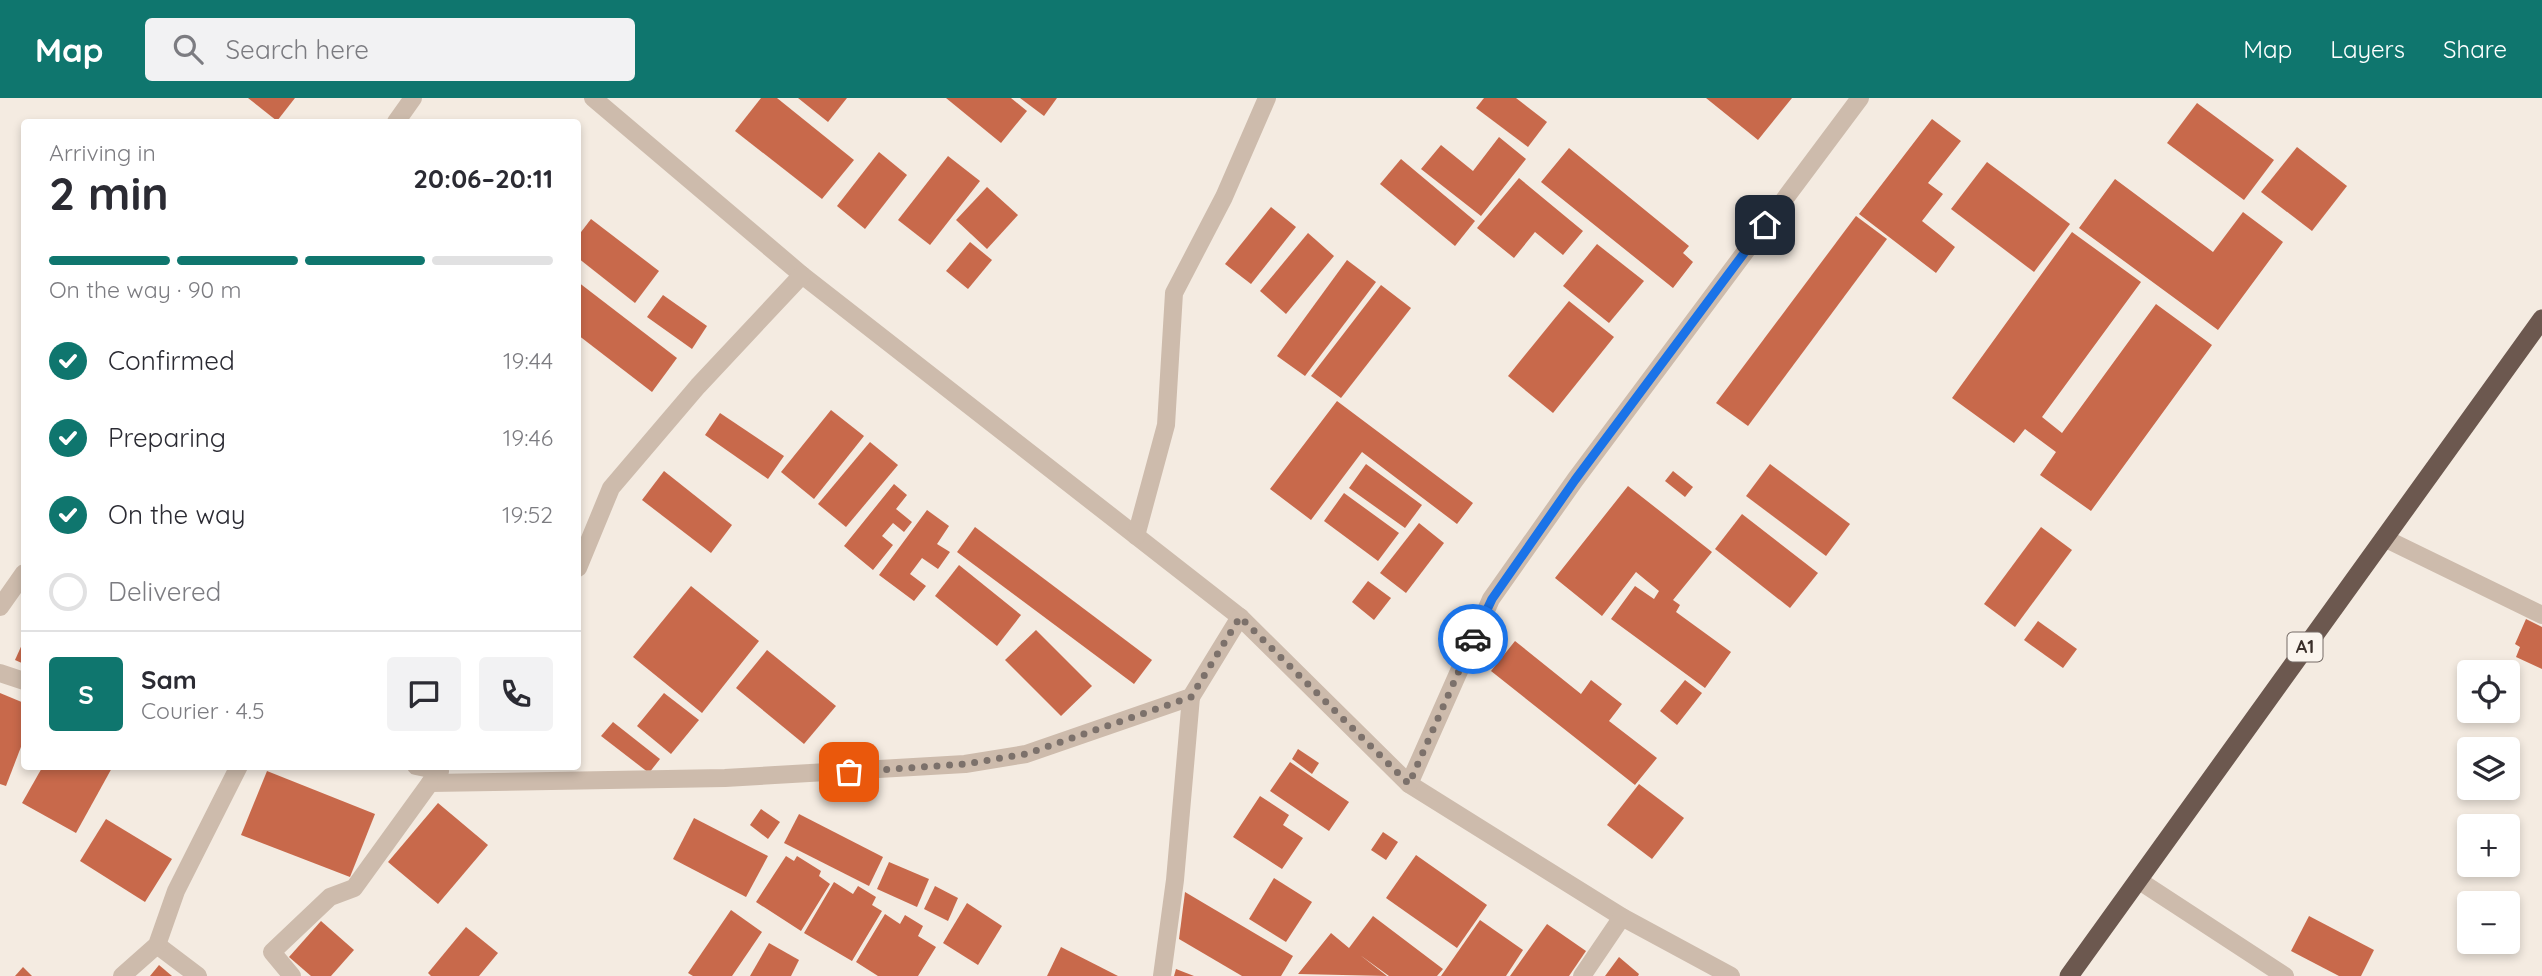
<!DOCTYPE html>
<html lang="en">
<head>
<meta charset="utf-8">
<style>
	:root { --surface:#fff; --page:#f2f2f3; --text:#2b2b33; --muted:#7c7c81; --line:#e1e1e2; --accent:#0f766e }
	body { margin:0; font-family:Quicksand,sans-serif; background:var(--page); color:var(--text); height:100vh; display:flex; flex-direction:column; font-size:26px; white-space:nowrap }
	* { box-sizing:border-box; margin:0 }
	p { font-size:23px; color:var(--muted) }
	.icon { flex:none; width:38px; height:38px; fill:none; stroke:currentColor; stroke-width:2; stroke-linecap:round; stroke-linejoin:round }
	.map { position:relative; flex:1; overflow:hidden }
	.panel { position:absolute; left:21px; top:21px; width:560px; height:651px; display:flex; flex-direction:column; background:var(--surface); border-radius:7px; box-shadow:0 4px 10px #0003 }
	.panel>* { flex:none }
	.tools { position:absolute; left:2457px; top:562px; display:grid; gap:14px }
	.tools a { display:grid; place-items:center; width:63px; height:63px; border-radius:7px; background:var(--surface); box-shadow:0 4px 10px #0003; font-size:35px }
	.pin { position:absolute; display:grid; place-items:center; width:60px; height:60px; color:#fff; margin:-30px; border-radius:14px; box-shadow:0 4px 10px #0006 }
	.courier { position:absolute; display:grid; place-items:center; width:70px; height:70px; margin:-35px; border:5px solid #1a73e8; border-radius:50%; background:#fff; color:#222; box-shadow:0 2px 9px #0007 }
	.head em { font-style:normal; font-weight:800 }
	.head div { display:flex; flex-direction:column-reverse }
	.head { display:flex; align-items:center; justify-content:space-between; height:119px; padding:0 28px }
	h1 { font-size:46px; font-weight:800; line-height:52px }
	.bar { display:grid; grid-template-columns:repeat(4,1fr); gap:10px 7px; align-content:center; height:84px; padding:0 28px }
	.bar i { height:9px; border-radius:5px; background:var(--line) }
	.bar .active { background:var(--accent) }
	.bar p { grid-column:span 4 }
	.line { display:flex; align-items:center; gap:18px; padding:0 28px; border-top:2px solid var(--line) }
	.line div { flex:1 }
	.round { display:grid; place-items:center; flex:none; width:74px; height:74px; border-radius:7px; background:var(--page) }
	ol { padding:0 28px; list-style:none }
	li { display:flex; align-items:center; gap:21px; height:77px }
	li p { margin-inline-start:auto }
	li .icon { padding:7px; border-radius:50%; background:var(--accent); color:#fff; stroke-width:4 }
	li:last-child { color:var(--muted) }
	li i { width:38px; height:38px; border:4px solid var(--line); border-radius:50% }
	header { display:flex; align-items:center; gap:42px; box-sizing:border-box; height:98px; padding:0 35px; background:var(--accent); color:#fff }
	header strong { font-size:33px }
	nav { display:flex; gap:38px; margin-inline-start:auto; font-size:24px }
	.search { width:490px; height:63px; background:var(--page); display:flex; align-items:center; gap:18px; box-sizing:border-box; padding:0 24px; border-radius:7px; color:var(--muted); font-size:26px }
	.map>svg:first-child { display:block }
</style>
</head>
<body>
<header>
<strong>Map</strong>
<div class="search"><svg class="icon" aria-label="search" viewBox="0 0 24 24"><circle cx="10" cy="10" r="6"/><path d="M15 15l6 6"/></svg>Search here</div>
<nav><a>Map</a><a>Layers</a><a>Share</a></nav>
</header>
<div class="map">
<svg width="2542" height="878" viewBox="0 0 2542 878">
	<rect width="100%" height="100%" fill="#f4ebe1"/>
	<!-- building -->
	<g fill="#c8694b">
		<polygon points="248,0 295,0 277,23"/>
		<polygon points="761,0 777,0 854,62 822,101 735,33"/>
		<polygon points="798,0 847,0 828,24"/>
		<polygon points="946,0 1011,0 1027,13 1001,45"/>
		<polygon points="1020,0 1057,0 1044,18"/>
		<polygon points="1484,0 1516,0 1547,24 1528,49 1476,10"/>
		<polygon points="1706,0 1792,0 1758,42"/>
		<polygon points="2197,5 2274,62 2244,102 2167,45"/>
		<polygon points="1932,21 1961,43 1928,85 1943,96 1922,123 1955,149 1936,175 1859,116"/>
		<polygon points="1499,39 1526,61 1481,118 1421,71 1441,47 1473,73"/>
		<polygon points="2297,49 2347,88 2312,133 2261,94"/>
		<polygon points="1569,50 1689,148 1683,155 1693,164 1673,190 1541,84"/>
		<polygon points="879,54 907,77 865,131 837,108"/>
		<polygon points="948,58 980,83 930,147 898,122"/>
		<polygon points="1401,61 1475,123 1455,148 1380,86"/>
		<polygon points="1987,64 2070,126 2034,174 1951,111"/>
		<polygon points="1519,80 1583,133 1563,157 1535,134 1514,160 1477,130"/>
		<polygon points="2115,81 2213,154 2243,114 2283,144 2218,232 2079,130"/>
		<polygon points="987,89 1018,117 987,151 956,122"/>
		<polygon points="1271,109 1296,129 1251,186 1225,166"/>
		<polygon points="1856,118 1887,141 1748,328 1716,305"/>
		<polygon points="591,121 659,173 635,205 578,160 578,138"/>
		<polygon points="2072,134 2141,184 2042,319 2062,335 2156,206 2212,247 2091,413 2040,377 2056,354 2025,331 2014,345 1952,300"/>
		<polygon points="1308,135 1334,158 1286,216 1260,193"/>
		<polygon points="970,144 992,162 968,191 946,173"/>
		<polygon points="1597,146 1644,183 1609,225 1563,188"/>
		<polygon points="1347,162 1376,184 1305,278 1277,258"/>
		<polygon points="578,184 677,260 652,294 578,237"/>
		<polygon points="1381,187 1411,210 1341,300 1311,278"/>
		<polygon points="663,197 707,228 692,251 647,219"/>
		<polygon points="1569,203 1614,239 1553,315 1508,278"/>
		<polygon points="1337,303 1473,405 1457,426 1362,354 1311,422 1270,391"/>
		<polygon points="831,312 864,338 814,401 781,374"/>
		<polygon points="720,315 784,358 768,381 705,337"/>
		<polygon points="870,344 898,367 846,429 818,406"/>
		<polygon points="1366,366 1422,407 1405,430 1349,390"/>
		<polygon points="1770,366 1850,426 1826,458 1746,398"/>
		<polygon points="664,373 732,427 711,455 642,402"/>
		<polygon points="1673,373 1693,389 1685,399 1665,383"/>
		<polygon points="894,386 907,397 896,411 912,424 904,434 893,425 882,438 893,447 873,472 844,448"/>
		<polygon points="1628,388 1712,454 1673,502 1680,507 1676,514 1731,554 1705,590 1611,521 1635,488 1654,501 1659,493 1636,474 1602,518 1555,480"/>
		<polygon points="1344,395 1399,435 1378,463 1324,423"/>
		<polygon points="927,412 949,428 937,446 950,454 938,471 922,460 910,476 926,488 914,503 879,477"/>
		<polygon points="1742,416 1818,475 1790,510 1715,451"/>
		<polygon points="1419,425 1444,445 1406,495 1380,475"/>
		<polygon points="975,429 1152,562 1134,586 957,454"/>
		<polygon points="2041,429 2072,452 2015,529 1984,506"/>
		<polygon points="959,467 1021,517 997,548 935,498"/>
		<polygon points="1368,483 1391,500 1374,522 1352,504"/>
		<polygon points="691,488 759,543 702,615 633,559"/>
		<polygon points="2526,521 2542,529 2542,571 2516,559 2520,549 2515,546"/>
		<polygon points="2038,523 2077,551 2063,570 2024,542"/>
		<polygon points="1036,532 1092,588 1061,618 1005,562"/>
		<polygon points="24,542 24,566 15,562"/>
		<polygon points="1515,543 1581,596 1591,582 1622,606 1609,623 1657,660 1635,687 1491,573"/>
		<polygon points="767,552 836,608 804,646 736,590"/>
		<polygon points="1685,582 1702,595 1677,627 1660,613"/>
		<polygon points="0,595 24,605 24,641 6,688 0,686"/>
		<polygon points="664,595 699,622 671,656 637,628"/>
		<polygon points="613,624 660,661 649,675 601,638"/>
		<polygon points="1298,651 1319,665 1312,676 1292,661"/>
		<polygon points="1290,664 1349,704 1329,733 1270,693"/>
		<polygon points="43,668 113,668 76,735 22,705"/>
		<polygon points="267,673 375,716 350,779 241,737"/>
		<polygon points="1639,686 1684,720 1652,761 1607,727"/>
		<polygon points="1260,698 1289,717 1283,727 1303,740 1282,771 1233,739"/>
		<polygon points="438,705 488,747 438,806 388,764"/>
		<polygon points="761,711 780,724 768,741 750,727"/>
		<polygon points="799,716 883,759 869,788 784,745"/>
		<polygon points="694,720 768,758 746,799 673,761"/>
		<polygon points="106,721 172,761 145,804 80,763"/>
		<polygon points="1383,734 1398,744 1386,762 1371,752"/>
		<polygon points="1416,757 1487,807 1457,850 1386,800"/>
		<polygon points="786,758 794,763 797,758 821,773 819,778 830,786 801,833 756,804"/>
		<polygon points="889,764 929,781 917,809 877,791"/>
		<polygon points="1274,780 1312,804 1286,844 1249,821"/>
		<polygon points="834,784 853,796 858,788 876,799 872,807 882,813 852,863 804,835"/>
		<polygon points="935,788 958,800 948,823 924,811"/>
		<polygon points="1185,794 1293,858 1281,878 1242,878 1179,841"/>
		<polygon points="967,805 1002,828 978,867 943,845"/>
		<polygon points="731,812 762,834 732,878 693,878 688,875"/>
		<polygon points="885,816 900,826 905,817 923,828 918,838 936,849 918,878 878,878 856,864"/>
		<polygon points="1373,818 1443,871 1437,878 1389,878 1360,857 1387,878 1298,876 1331,835 1349,850"/>
		<polygon points="2309,818 2374,852 2361,878 2339,878 2291,853"/>
		<polygon points="1480,822 1523,852 1506,878 1441,878"/>
		<polygon points="321,823 354,852 331,878 311,878 289,859"/>
		<polygon points="1547,826 1586,853 1569,878 1510,878"/>
		<polygon points="466,829 498,855 479,878 431,878 428,875"/>
		<polygon points="769,845 799,862 791,878 750,878"/>
		<polygon points="1061,849 1118,878 1047,878"/>
		<polygon points="1619,859 1639,876 1638,878 1605,878"/>
		<polygon points="159,867 172,878 150,878"/>
		<polygon points="23,869 32,878 15,878"/>
		<polygon points="1176,871 1194,878 1174,878"/>
	</g>
	<g fill="none" stroke-linecap="round" stroke-linejoin="round">
		<!-- minor -->
		<g stroke="#cdbbac" stroke-width="18">
			<polyline points="593,0 802,177 1240,519 1409,686 1622,819 1731,878"/>
			<polyline points="396,24 413,0"/>
			<polyline points="1136,438 1166,327 1174,195 1224,99 1267,0"/>
			<polyline points="2384,440 2542,517"/>
			<polyline points="578,470 611,390 698,288 802,177"/>
			<polyline points="0,509 24,475"/>
			<polyline points="0,575 24,583"/>
			<polyline points="416,668 440,673 430,685 725,680 965,666 1026,656 1191,599 1240,519"/>
			<polyline points="1409,686 1491,501 1575,382 1860,0"/>
			<polyline points="2138,782 2285,878"/>
			<polyline points="157,847 198,878"/>
			<polyline points="122,878 157,847 176,793 239,668"/>
			<polyline points="292,878 272,854 330,799 354,790 430,685"/>
			<polyline points="1162,878 1175,782 1191,599"/>
			<polyline points="1582,878 1622,819"/>
		</g>
		<!-- trunk -->
		<polyline stroke="#6c584f" stroke-width="19" points="2069,878 2542,221"/>
	</g>
	<g fill="none" stroke-linecap="round" stroke-linejoin="round">
		<!-- done -->
		<polyline stroke="#7c716b" stroke-width="7" stroke-dasharray="0 12.6" points="849,674 965,666 1026,656 1191,599 1240,519 1409,686 1473,541"/>
		<!-- route -->
		<polyline stroke="#1a73e8" stroke-width="9" points="1473,541 1492,501 1575,382 1765,127"/>
	</g>
	<g text-anchor="middle" stroke-width="5" stroke-linejoin="round" paint-order="stroke">
		<!-- shield labels -->
		<rect fill="#fbf5ee" stroke="#756b66" stroke-width="2" x="2287.5" y="534.5" width="35" height="29" rx="5"/>
		<g font-size="18" font-weight="bold" fill="#3b302b">
			<text x="2305" y="555">A1</text>
		</g>
	</g>
</svg>
<div class="tools">
<a><svg class="icon" aria-label="locate" viewBox="0 0 24 24"><circle cx="12" cy="12" r="6"/><path d="M12 2v4M12 18v4M2 12h4M18 12h4"/></svg></a>
<a><svg class="icon" aria-label="layers" viewBox="0 0 24 24"><path d="M12 4l9 5-9 5-9-5zM3 14l9 5 9-5"/></svg></a>
<a>+</a>
<a>−</a>
</div>
<div class="pin" style="left:849px;top:674px;background:#ea580c"><svg class="icon" aria-label="bag" viewBox="0 0 24 24"><path d="M5 8h14l-1 12H6zM9 8a3 3 0 0 1 6 0"/></svg></div>
<div class="pin" style="left:1765px;top:127px;background:#1f2937"><svg class="icon" aria-label="home" viewBox="0 0 24 24"><path d="M3 11l9-7 9 7M6 9v11h12V9"/></svg></div>
<div class="courier" style="left:1473px;top:541px"><svg class="icon" aria-label="car" viewBox="0 0 24 24"><path d="M5 17H2v-5l4-1 3-4h7l3 4 3 1v5h-3M9 17h6M6 11h13"/><circle cx="7" cy="17" r="2"/><circle cx="17" cy="17" r="2"/></svg></div>
<section class="panel">
<div class="head"><div><h1>2 min</h1><p>Arriving in</p></div><em>20:06–20:11</em></div>
<div class="bar"><i class="active"></i><i class="active"></i><i class="active"></i><i></i><p>On the way · 90 m</p></div>
<ol>
<li><svg class="icon" aria-label="check" viewBox="0 0 24 24"><path d="M5 12l5 5 9-10"/></svg>Confirmed<p>19:44</p></li>
<li><svg class="icon" aria-label="check" viewBox="0 0 24 24"><path d="M5 12l5 5 9-10"/></svg>Preparing<p>19:46</p></li>
<li><svg class="icon" aria-label="check" viewBox="0 0 24 24"><path d="M5 12l5 5 9-10"/></svg>On the way<p>19:52</p></li>
<li><i></i>Delivered</li>
</ol>
<div class="line" style="height:126px"><b class="round" style="background:var(--accent);color:#fff">S</b><div><b>Sam</b><p>Courier · 4.5</p></div><a class="round"><svg class="icon" aria-label="chat" viewBox="0 0 24 24"><path d="M4 5h16v11H9l-5 4z"/></svg></a><a class="round"><svg class="icon" aria-label="phone" viewBox="0 0 24 24"><path d="M5 4h4l2 5-3 2q2 4 5 5l2-3 5 2v4C11 20 4 13 5 4z"/></svg></a></div>
</section>
</div>
</body>
</html>
